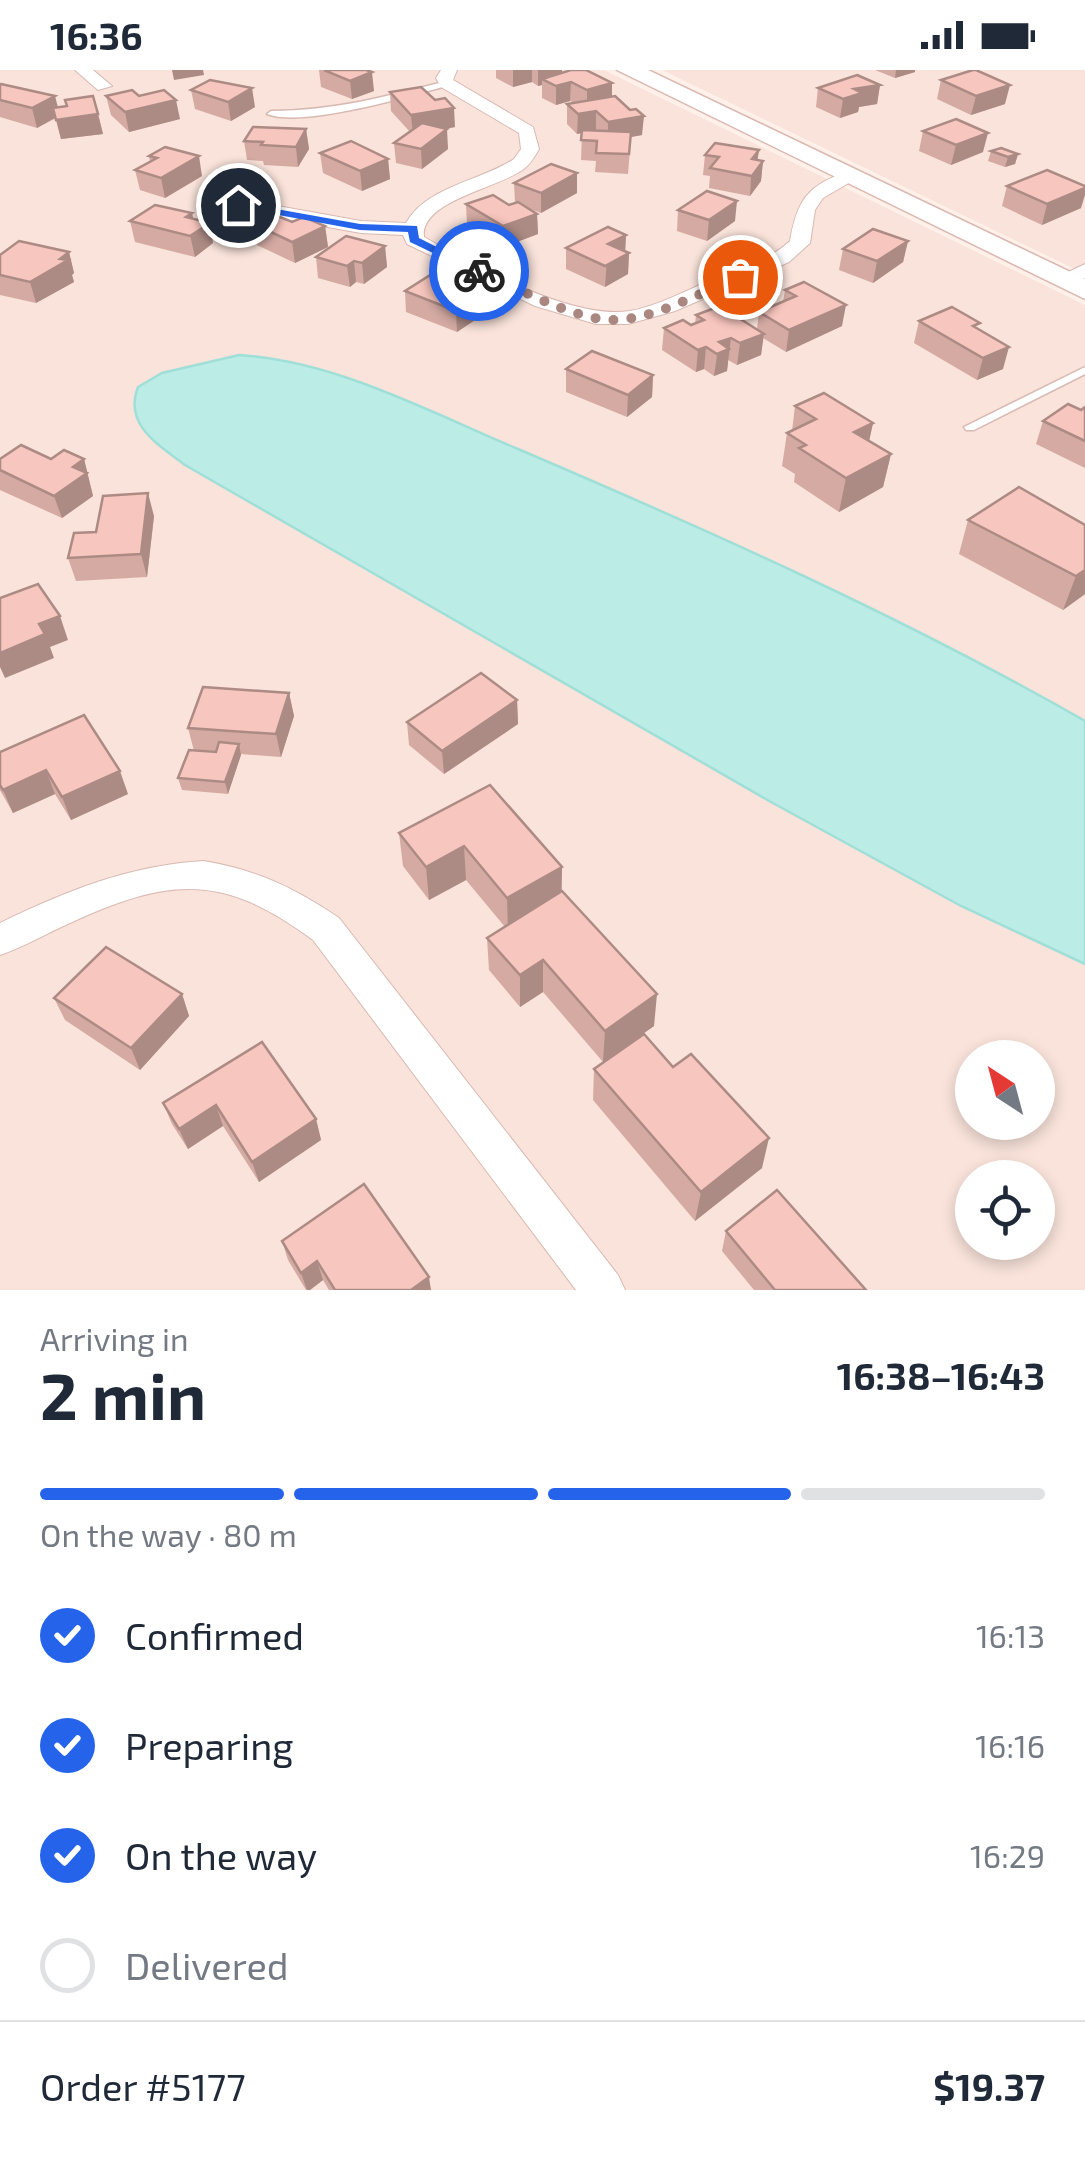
<!DOCTYPE html>
<html lang="en">
<head>
<meta charset="utf-8">
<style>
	:root { --surface:#fff; --page:#f6f6f7; --text:#1f2937; --muted:#747a83; --line:#e0e1e3; --accent:#2563eb }
	body { margin:0; font-family:"Exo 2",sans-serif; background:var(--page); color:var(--text); height:100vh; display:flex; flex-direction:column; font-size:38px; white-space:nowrap }
	* { box-sizing:border-box; margin:0 }
	p { font-size:32px; color:var(--muted) }
	.icon { flex:none; width:55px; height:55px; fill:none; stroke:currentColor; stroke-width:2; stroke-linecap:round; stroke-linejoin:round }
	.map { position:relative; height:1220px; overflow:hidden }
	.drawer { display:flex; flex-direction:column; background:var(--surface); flex:1 }
	.drawer>* { flex:none }
	.needle { width:65px; rotate:324deg }
	.controls { position:absolute; left:955px; top:970px; display:grid; gap:20px }
	.controls a { display:grid; place-items:center; width:100px; height:100px; border-radius:50%; background:var(--surface); box-shadow:0 5px 15px #0003; font-size:50px }
	.pin { position:absolute; display:grid; place-items:center; width:85px; height:85px; color:#fff; margin:-42px; border:5px solid #fff; border-radius:50%; box-shadow:0 2px 10px #0007 }
	.courier { position:absolute; display:grid; place-items:center; width:100px; height:100px; margin:-50px; border:8px solid #2563eb; border-radius:50%; background:#fff; color:#222; box-shadow:0 2px 12px #0007 }
	.overview em { font-style:normal; font-weight:700 }
	.overview div { display:flex; flex-direction:column-reverse }
	.overview { display:flex; align-items:center; justify-content:space-between; height:170px; padding:0 40px }
	h1 { font-size:65px; font-weight:700; line-height:75px }
	.bar { display:grid; grid-template-columns:repeat(4,1fr); gap:15px 10px; align-content:center; height:120px; padding:0 40px }
	.bar i { height:12px; border-radius:8px; background:var(--line) }
	.bar .on { background:var(--accent) }
	.bar p { grid-column:span 4 }
	.line { display:flex; align-items:center; gap:25px; padding:0 40px; border-top:2px solid var(--line) }
	.line div { flex:1 }
	ol { padding:0 40px; list-style:none }
	li { display:flex; align-items:center; gap:30px; height:110px }
	li p { margin-inline-start:auto }
	li .icon { padding:10px; border-radius:50%; background:var(--accent); color:#fff; stroke-width:4 }
	li:last-child { color:var(--muted) }
	li i { width:55px; height:55px; border:5px solid var(--line); border-radius:50% }
	.status { display:flex; justify-content:space-between; align-items:center; height:70px; padding:0 50px; background:var(--surface); direction:ltr }
	.status svg { height:28px; fill:currentColor }
	.map>svg:first-child { display:block }
</style>
</head>
<body>
<div class="status"><b>16:36</b><svg viewBox="0 0 49 12"><path d="M0 12V9h3v3zM5 12V6h3v6zM10 12V3h3v9zM15 12V0h3v12zM26 1h20v11H26zM47 4h2v5h-2z"/></svg></div>
<div class="map">
<svg width="1085" height="1220" viewBox="0 0 1085 1220">
	<rect width="100%" height="100%" fill="#fff1ea"/>
	<!-- residential -->
	<g fill="#f9e3da" fill-rule="evenodd">
		<path d="M0 0H604L1085 235V1220H0ZM972 988H1038V1052H972ZM972 1108H1038V1172H972Z"/>
		<polygon points="662,0 1085,0 1085,204"/>
	</g>
	<!-- water -->
	<path fill="#bbece6" stroke="#a0dfd8" stroke-width="2.5" d="M239 285C336 291 430 342 518 379 710 461 903 547 1085 651V894L961 836 771 732 185 395C159 375 123 355 138 317L162 303Z"/>
	<g fill="none" stroke-linecap="round" stroke-linejoin="round">
		<defs>
			<g id="lane">
				<path d="M447 11H450V15C410 26 303 58 267 44L271 41C332 41 389 26 447 11Z"/>
				<polygon points="1085,297 1085,304 974,360 966,360 964,357"/>
			</g>
			<g id="street">
				<polygon points="75,0 93,0 112,16 98,20"/>
				<path d="M441 0H457L453 10 533 57 539 79C535 86 531 93 525 98 501 118 420 130 424 167 475 196 571 250 630 241 657 236 683 222 709 211 737 200 767 192 790 171 797 130 808 114 850 101L859 107 823 128 815 140 810 173 789 192 675 241 628 254H596L535 236 407 174 403 165 361 163 238 141 228 135 238 129 361 151 406 153C427 116 481 111 514 89L521 79 519 63 441 17 436 8Z"/>
				<polygon points="1085,194 1085,208 1063,216 1052,210"/>
				<path d="M204 791C257 800 295 818 339 848L618 1205 625 1220H576L313 870C223 803 170 807 70 853 47 863 24 877 0 885V853C66 821 130 795 204 791Z"/>
			</g>
			<polygon id="secondary" points="617,0 648,0 1085,209 1085,229"/>
		</defs>
		<!-- lane casing -->
		<use href="#lane" stroke="#d8b9b2" stroke-width="3"/>
		<!-- street casing -->
		<use href="#street" stroke="#d8b9b2" stroke-width="2"/>
		<!-- secondary casing -->
		<use href="#secondary" stroke="#dbb7af" stroke-width="3"/>
		<!-- lane -->
		<use href="#lane" fill="#fff" fill-rule="evenodd"/>
		<!-- street -->
		<use href="#street" fill="#fff" fill-rule="evenodd"/>
		<!-- secondary -->
		<use href="#secondary" fill="#fff" fill-rule="evenodd"/>
	</g>
	<!-- wall -->
	<g fill="#d4aaa3">
		<polygon points="319,0 366,0 374,21 352,29 321,17"/>
		<polygon points="496,0 562,0 562,3 612,13 612,27 642,65 631,67 628,104 595,102 596,91 581,90 582,63 577,64 567,54 567,34 575,33 570,31 556,35 542,28 542,15 538,16 532,12 513,17 496,8"/>
		<polygon points="875,0 915,0 915,2 895,8"/>
		<polygon points="941,10 1005,34 971,45 937,29"/>
		<polygon points="0,15 58,38 98,44 103,64 61,69 56,48 37,58 0,47"/>
		<polygon points="880,15 877,34 859,37 858,42 840,48 816,37 818,18"/>
		<polygon points="191,20 255,37 231,51 195,39"/>
		<polygon points="390,22 455,57 445,59 448,79 422,99 396,93 394,73 410,62 391,41"/>
		<polygon points="106,26 139,26 180,49 129,62 111,45"/>
		<polygon points="306,59 309,79 298,97 264,95 263,91 247,90 244,71"/>
		<polygon points="923,61 983,82 951,95 919,81"/>
		<polygon points="759,80 757,90 763,91 761,111 750,126 709,118 710,106 703,105 705,85"/>
		<polygon points="991,81 1018,84 1015,94 1005,97 988,91"/>
		<polygon points="320,83 388,89 390,109 362,121 323,103"/>
		<polygon points="149,86 202,106 165,128 140,120 135,100 150,92"/>
		<polygon points="577,103 577,123 541,143 530,139 537,144 538,164 503,177 467,155 466,134 509,135 515,133 514,113"/>
		<polygon points="1007,116 1081,138 1042,155 1002,136"/>
		<polygon points="678,140 735,151 707,171 677,161"/>
		<polygon points="192,143 193,149 213,173 195,187 135,172 130,151"/>
		<polygon points="292,152 325,156 328,177 295,193 257,175 254,154"/>
		<polygon points="626,165 625,181 629,183 628,204 605,217 566,199 566,178"/>
		<polygon points="908,171 903,192 873,213 839,200 843,179"/>
		<polygon points="385,176 387,197 364,214 356,212 350,217 318,208 316,187"/>
		<polygon points="69,182 74,203 72,205 74,212 36,233 0,225 0,185"/>
		<polygon points="804,212 842,256 786,282 763,268 761,285 737,295 728,290 727,301 714,306 704,299 696,302 662,280 664,258 695,254 696,245 757,259 759,242 783,232 785,220"/>
		<polygon points="405,221 484,244 457,262 406,242"/>
		<polygon points="919,251 978,259 1003,299 977,310 914,273"/>
		<polygon points="566,299 653,305 652,327 627,347 566,322"/>
		<polygon points="795,336 873,353 869,371 891,384 883,417 839,442 794,412 795,404 782,396 787,363 792,361"/>
		<polygon points="1085,337 1085,398 1036,374 1043,351 1081,340"/>
		<polygon points="0,389 84,389 93,426 62,448 0,420"/>
		<polygon points="154,446 147,507 76,511 68,488 96,462"/>
		<polygon points="968,450 1085,455 1085,524 1063,540 959,484"/>
		<polygon points="289,623 294,646 281,687 241,684 228,724 182,720 178,708 194,681 188,658"/>
		<polygon points="517,630 518,654 444,704 409,675 407,652"/>
		<polygon points="0,682 128,724 71,750 55,724 13,743 0,720"/>
		<polygon points="399,763 562,797 562,822 654,956 603,992 543,922 520,937 489,900 487,868 505,857 466,810 429,830 403,796"/>
		<polygon points="182,924 189,946 140,1000 65,950 54,928"/>
		<polygon points="262,972 316,1049 321,1070 259,1112 223,1056 188,1079 172,1054 163,1033"/>
		<polygon points="594,999 762,1098 695,1151 593,1030"/>
		<polygon points="726,1161 866,1220 754,1220 722,1181"/>
		<polygon points="282,1171 431,1220 329,1220 323,1210 310,1220 306,1220 288,1190"/>
	</g>
	<!-- shaded-wall -->
	<g fill="#ad8b85">
		<polygon points="172,0 203,0 204,5 174,10"/>
		<polygon points="513,0 532,0 532,12 513,17"/>
		<polygon points="538,0 562,0 562,3 542,9 542,15 538,16"/>
		<polygon points="896,0 915,0 915,2 895,8"/>
		<polygon points="372,2 374,21 352,29 350,11"/>
		<polygon points="571,12 570,31 556,35 556,16"/>
		<polygon points="612,13 612,32 587,39 587,20"/>
		<polygon points="880,15 877,34 859,37 858,42 840,48 843,29 854,19"/>
		<polygon points="1010,15 1005,34 971,45 976,26"/>
		<polygon points="252,18 255,37 231,51 228,32"/>
		<polygon points="55,26 60,45 37,58 32,38"/>
		<polygon points="176,30 180,49 129,62 125,42"/>
		<polygon points="454,38 455,57 413,65 411,45"/>
		<polygon points="596,41 596,60 577,64 578,44"/>
		<polygon points="98,44 103,64 61,69 56,50"/>
		<polygon points="644,46 642,65 631,67 628,104 631,67 608,71 608,52"/>
		<polygon points="306,59 309,79 298,97 296,77"/>
		<polygon points="447,59 448,79 422,99 421,79"/>
		<polygon points="988,63 983,82 951,95 956,75"/>
		<polygon points="759,80 756,100 763,91 761,111 750,126 752,89"/>
		<polygon points="1018,84 1015,94 1005,97 1008,87"/>
		<polygon points="199,86 202,106 165,128 161,108"/>
		<polygon points="388,89 390,109 362,121 360,101"/>
		<polygon points="577,103 577,123 541,143 541,123"/>
		<polygon points="1085,118 1085,125 1081,138 1042,155 1047,134"/>
		<polygon points="737,131 735,151 707,171 709,150"/>
		<polygon points="192,143 196,162 210,153 213,173 195,187 186,147"/>
		<polygon points="537,144 538,164 503,177 503,156"/>
		<polygon points="325,156 328,177 295,193 292,172"/>
		<polygon points="626,165 625,185 629,183 628,204 605,217 608,174"/>
		<polygon points="908,171 903,192 873,213 877,191"/>
		<polygon points="385,176 387,197 364,214 362,193"/>
		<polygon points="69,182 74,203 72,205 74,212 36,233 30,212"/>
		<polygon points="354,191 356,212 350,217 347,196"/>
		<polygon points="483,223 484,244 457,262 456,241"/>
		<polygon points="846,235 842,256 786,282 789,260"/>
		<polygon points="764,264 761,285 737,295 740,273"/>
		<polygon points="731,268 727,301 714,306 719,272"/>
		<polygon points="706,277 704,299 696,302 698,280"/>
		<polygon points="1009,277 1003,299 977,310 983,288"/>
		<polygon points="653,305 652,327 627,347 628,325"/>
		<polygon points="873,353 866,385 854,362"/>
		<polygon points="891,384 883,417 839,442 846,408"/>
		<polygon points="84,389 93,426 62,448 54,426 73,397"/>
		<polygon points="148,423 154,446 147,507 141,484"/>
		<polygon points="1085,492 1085,524 1063,540 1076,506"/>
		<polygon points="60,546 68,570 50,577 54,588 5,608 0,597 0,583 39,554"/>
		<polygon points="289,623 294,646 281,687 276,664"/>
		<polygon points="517,630 518,654 444,704 442,681"/>
		<polygon points="239,674 241,685 228,724 225,712"/>
		<polygon points="46,700 55,724 13,743 3,720"/>
		<polygon points="120,701 128,724 71,750 62,727"/>
		<polygon points="464,776 466,810 429,830 426,797"/>
		<polygon points="562,797 561,830 508,861 507,828"/>
		<polygon points="543,890 543,922 520,937 520,905"/>
		<polygon points="182,924 189,946 140,1000 131,978"/>
		<polygon points="657,924 654,956 603,992 605,961"/>
		<polygon points="216,1035 223,1056 188,1079 179,1059"/>
		<polygon points="316,1049 321,1070 259,1112 252,1092"/>
		<polygon points="769,1068 762,1098 695,1151 701,1122"/>
		<polygon points="317,1191 323,1210 310,1220 307,1220 301,1203"/>
		<polygon points="429,1207 431,1220 411,1220"/>
	</g>
	<!-- building -->
	<g fill="#f7c6be" stroke="#ad8b85" stroke-width="2.5">
		<polygon points="324,0 366,0 372,2 350,11"/>
		<polygon points="571,0 586,0 612,13 587,20 571,12 556,16 542,9"/>
		<polygon points="973,0 976,0 1010,15 976,26 941,10"/>
		<polygon points="857,5 880,15 854,19 862,23 843,29 818,18"/>
		<polygon points="210,10 252,18 228,32 191,20"/>
		<polygon points="1,14 55,26 32,38 0,30 0,15"/>
		<polygon points="421,17 435,30 445,28 454,38 411,45 390,22"/>
		<polygon points="132,20 139,26 164,20 176,30 125,42 106,26"/>
		<polygon points="93,26 98,44 56,50 53,38 67,36 65,30"/>
		<polygon points="615,26 630,40 636,39 644,46 608,52 596,41 578,44 567,34"/>
		<polygon points="956,49 988,63 956,75 923,61"/>
		<polygon points="422,53 447,59 421,79 394,73"/>
		<polygon points="253,57 306,59 296,77 261,75 263,72 244,71"/>
		<polygon points="582,60 631,62 629,84 596,83 597,71 581,70"/>
		<polygon points="351,71 388,89 360,101 320,83"/>
		<polygon points="715,73 759,80 752,89 763,91 752,106 710,98 719,87 705,85"/>
		<polygon points="165,77 199,86 161,108 135,100 157,88 149,86"/>
		<polygon points="1001,78 1018,84 1008,87 991,81"/>
		<polygon points="551,94 577,103 541,123 514,113"/>
		<polygon points="1047,100 1085,116 1085,118 1047,134 1007,116"/>
		<polygon points="707,121 737,131 709,150 678,140"/>
		<polygon points="493,125 509,135 518,132 537,144 503,156 466,134"/>
		<polygon points="155,135 192,143 186,147 210,153 190,166 130,151"/>
		<polygon points="275,145 292,152 304,147 325,156 292,172 254,154"/>
		<polygon points="608,157 626,165 608,174 629,183 605,196 566,178"/>
		<polygon points="873,159 908,171 877,191 843,179"/>
		<polygon points="346,166 385,176 362,193 354,191 347,196 316,187"/>
		<polygon points="19,171 69,182 60,189 68,190 30,212 0,205 0,185"/>
		<polygon points="435,202 483,223 456,241 405,221"/>
		<polygon points="804,212 846,235 789,260 759,242 796,226 785,220"/>
		<polygon points="720,236 764,264 740,273 731,268 719,272 729,279 717,284 706,277 698,280 664,258 683,250 691,255 704,250 696,245"/>
		<polygon points="952,237 980,253 973,256 1009,277 983,288 919,251"/>
		<polygon points="592,281 653,305 628,325 566,299"/>
		<polygon points="824,323 873,353 854,362 891,384 846,408 799,378 806,375 787,363 816,349 795,336"/>
		<polygon points="1068,334 1081,340 1085,337 1085,371 1043,351"/>
		<polygon points="21,375 51,389 64,380 84,389 73,397 87,403 54,426 0,400 0,389"/>
		<polygon points="1019,417 1085,455 1085,500 1076,506 968,450"/>
		<polygon points="148,423 141,484 68,488 74,463 96,462 103,426"/>
		<polygon points="38,514 60,546 39,554 45,564 0,583 0,528"/>
		<polygon points="481,603 517,630 442,681 407,652"/>
		<polygon points="203,617 289,623 276,664 188,658"/>
		<polygon points="84,645 120,701 62,727 46,700 3,720 0,715 0,682"/>
		<polygon points="219,672 239,674 225,712 178,708 189,680 216,682"/>
		<polygon points="490,715 562,797 507,828 464,776 426,797 399,763"/>
		<polygon points="562,821 657,924 605,961 543,890 520,905 487,868"/>
		<polygon points="106,877 182,924 131,978 54,928"/>
		<polygon points="644,964 673,997 691,984 769,1068 701,1122 594,999"/>
		<polygon points="262,972 316,1049 252,1092 216,1035 179,1059 163,1033"/>
		<polygon points="364,1114 429,1207 411,1220 335,1220 317,1191 301,1203 282,1171"/>
		<polygon points="777,1120 866,1220 775,1220 726,1161"/>
	</g>
	<!-- route -->
	<polygon fill="#2563eb" points="238,132 360,154 417,156 419,168 484,201 475,203 410,172 408,162 360,160 235,137"/>
	<g fill="none" stroke-linecap="round" stroke-linejoin="round">
		<!-- done -->
		<path stroke="#ab8781" stroke-width="10" stroke-dasharray="0 18" d="M479 201C516 217 572 249 612 250 654 250 701 222 740 207"/>
	</g>
</svg>
<div class="controls">
<a><svg class="needle" viewBox="-14 -14 28 28"><path d="M0-13l5 13h-10z" fill="#e53935"/><path d="M0 13l5-13h-10z" fill="#747a83"/></svg></a>
<a><svg class="icon" aria-label="locate" viewBox="0 0 24 24"><circle cx="12" cy="12" r="6"/><path d="M12 2v4M12 18v4M2 12h4M18 12h4"/></svg></a>
</div>
<div class="pin" style="left:740px;top:207px;background:#ea580c"><svg class="icon" aria-label="bag" viewBox="0 0 24 24"><path d="M5 8h14l-1 12H6zM9 8a3 3 0 0 1 6 0"/></svg></div>
<div class="pin" style="left:238px;top:135px;background:#1f2937"><svg class="icon" aria-label="home" viewBox="0 0 24 24"><path d="M3 11l9-7 9 7M6 9v11h12V9"/></svg></div>
<div class="courier" style="left:479px;top:201px"><svg class="icon" aria-label="bike" viewBox="0 0 24 24"><circle cx="6" cy="16" r="4"/><circle cx="18" cy="16" r="4"/><path d="M6 16l4-8h5l3 8M10 8l3 8H6M13 5h3"/></svg></div>
</div>
<section class="drawer">
<div class="overview"><div><h1>2 min</h1><p>Arriving in</p></div><em>16:38–16:43</em></div>
<div class="bar"><i class="on"></i><i class="on"></i><i class="on"></i><i></i><p>On the way · 80 m</p></div>
<ol>
<li><svg class="icon" aria-label="check" viewBox="0 0 24 24"><path d="M5 12l5 5 9-10"/></svg>Confirmed<p>16:13</p></li>
<li><svg class="icon" aria-label="check" viewBox="0 0 24 24"><path d="M5 12l5 5 9-10"/></svg>Preparing<p>16:16</p></li>
<li><svg class="icon" aria-label="check" viewBox="0 0 24 24"><path d="M5 12l5 5 9-10"/></svg>On the way<p>16:29</p></li>
<li><i></i>Delivered</li>
</ol>
<div class="line" style="height:130px"><div>Order #5177</div><b>$19.37</b></div>
</section>
</body>
</html>
